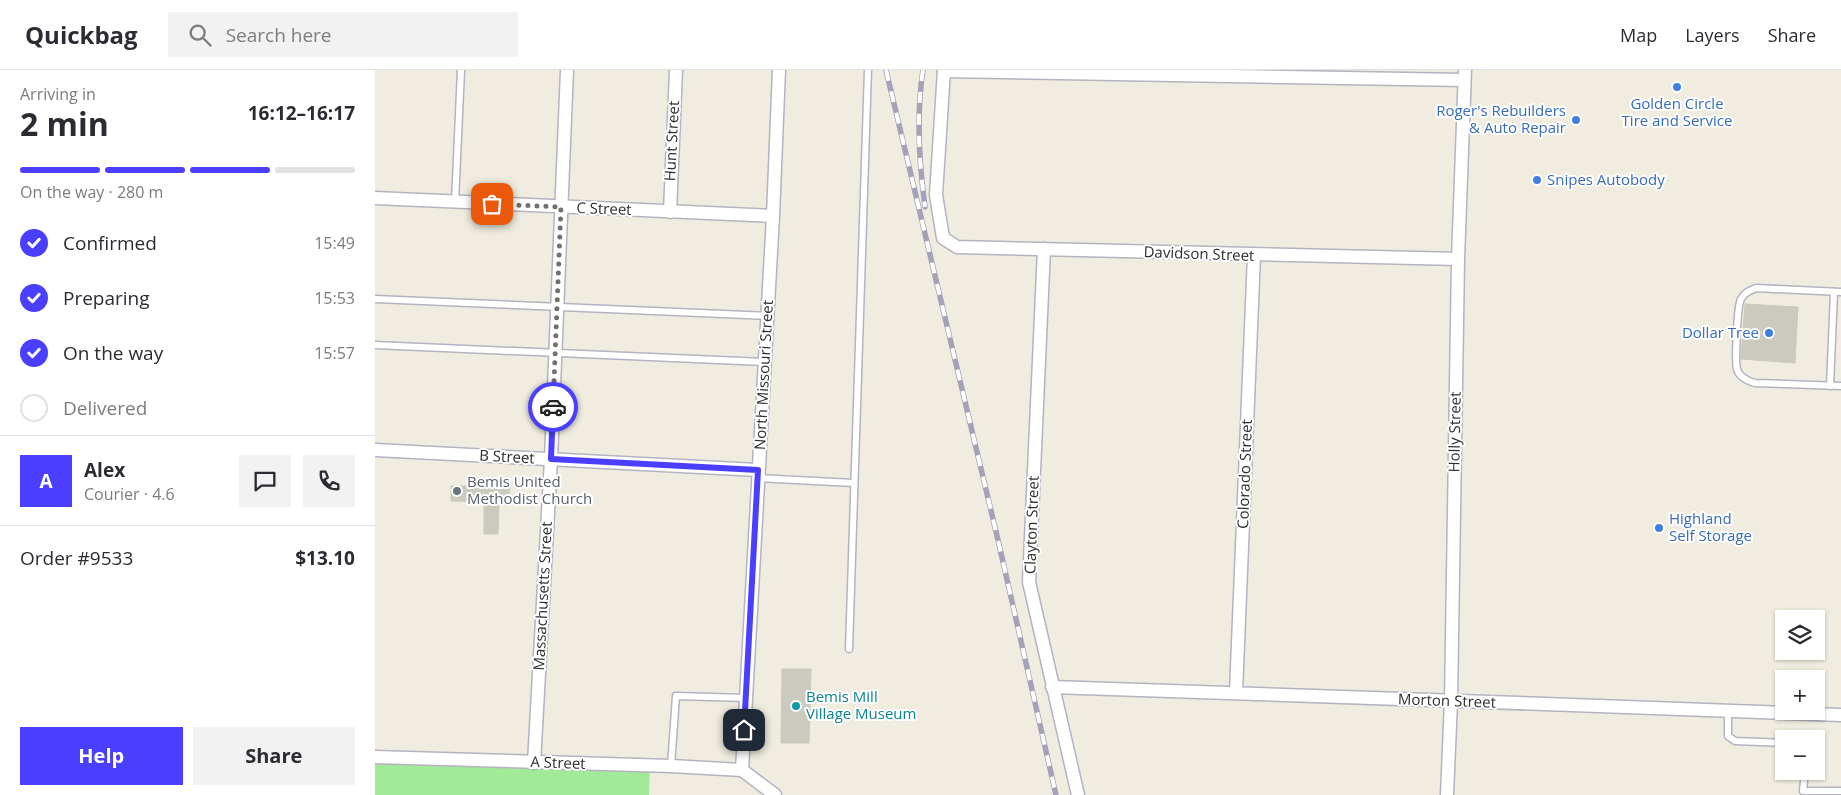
<!DOCTYPE html>
<html lang="en">
<head>
<meta charset="utf-8">
<style>
	:root { --surface:#fff; --page:#f2f2f3; --text:#2b2b33; --muted:#7c7c81; --line:#e1e1e2; --accent:#4a3eff }
	body { margin:0; font-family:"Open Sans",sans-serif; background:var(--page); color:var(--text); height:100vh; display:flex; flex-direction:column; font-size:19px; white-space:nowrap }
	* { box-sizing:border-box; margin:0 }
	p { font-size:16px; color:var(--muted) }
	.icon { flex:none; width:28px; height:28px; fill:none; stroke:currentColor; stroke-width:2; stroke-linecap:round; stroke-linejoin:round }
	.map { position:relative; flex:1; overflow:hidden }
	.drawer { display:flex; flex-direction:column; background:var(--surface); width:375px }
	.drawer>* { flex:none }
	.buttons { position:absolute; left:1400px; top:540px; display:grid; gap:10px }
	.buttons a { display:grid; place-items:center; width:50px; height:50px; border-radius:0px; background:var(--surface); box-shadow:0 1px 4px #0004; font-size:25px }
	.pin { position:absolute; display:grid; place-items:center; width:42px; height:42px; color:#fff; margin:-21px; border-radius:10px; box-shadow:0 2px 8px #0006 }
	.courier { position:absolute; display:grid; place-items:center; width:50px; height:50px; margin:-25px; border:4px solid #4a3eff; border-radius:50%; background:#fff; color:#222; box-shadow:0 1px 6px #0007 }
	.overview em { font-style:normal; font-weight:700 }
	.overview div { display:flex; flex-direction:column-reverse }
	.overview { display:flex; align-items:center; justify-content:space-between; height:85px; padding:0 20px }
	h1 { font-size:32px; font-weight:700; line-height:38px }
	.bar { display:grid; grid-template-columns:repeat(4,1fr); gap:8px 5px; align-content:center; height:60px; padding:0 20px }
	.bar i { height:6px; border-radius:4px; background:var(--line) }
	.bar .current { background:var(--accent) }
	.bar p { grid-column:span 4 }
	.line { display:flex; align-items:center; gap:12px; padding:0 20px; border-top:1px solid var(--line) }
	.line div { flex:1 }
	.round { display:grid; place-items:center; flex:none; width:52px; height:52px; border-radius:0px; background:var(--page) }
	ol { padding:0 20px; list-style:none }
	li { display:flex; align-items:center; gap:15px; height:55px }
	li p { margin-inline-start:auto }
	li .icon { padding:5px; border-radius:50%; background:var(--accent); color:#fff; stroke-width:4 }
	li:last-child { color:var(--muted) }
	li i { width:28px; height:28px; border:2px solid var(--line); border-radius:50% }
	.button { display:flex; gap:10px; margin-top:auto; padding:10px 20px }
	.button a { flex:1; height:58px; border-radius:0px; background:var(--accent); color:#fff; font-size:20px; font-weight:700; line-height:58px; text-align:center }
	.button a+a { background:var(--page); color:var(--text) }
	header { display:flex; align-items:center; gap:30px; box-sizing:border-box; height:70px; padding:0 25px; background:var(--surface); border-bottom:1px solid var(--line) }
	header strong { font-size:24px }
	nav { display:flex; gap:28px; margin-inline-start:auto; font-size:18px }
	.search { width:350px; height:45px; background:var(--page); display:flex; align-items:center; gap:12px; box-sizing:border-box; padding:0 18px; border-radius:0px; color:var(--muted); font-size:19px }
	main { display:flex; flex:1; min-height:0 }
	.map>svg:first-child { display:block }
</style>
</head>
<body>
<header>
<strong>Quickbag</strong>
<div class="search"><svg class="icon" aria-label="search" viewBox="0 0 24 24"><circle cx="10" cy="10" r="6"/><path d="M15 15l6 6"/></svg>Search here</div>
<nav><a>Map</a><a>Layers</a><a>Share</a></nav>
</header>
<main>
<section class="drawer">
<div class="overview"><div><h1>2 min</h1><p>Arriving in</p></div><em>16:12–16:17</em></div>
<div class="bar"><i class="current"></i><i class="current"></i><i class="current"></i><i></i><p>On the way · 280 m</p></div>
<ol>
<li><svg class="icon" aria-label="check" viewBox="0 0 24 24"><path d="M5 12l5 5 9-10"/></svg>Confirmed<p>15:49</p></li>
<li><svg class="icon" aria-label="check" viewBox="0 0 24 24"><path d="M5 12l5 5 9-10"/></svg>Preparing<p>15:53</p></li>
<li><svg class="icon" aria-label="check" viewBox="0 0 24 24"><path d="M5 12l5 5 9-10"/></svg>On the way<p>15:57</p></li>
<li><i></i>Delivered</li>
</ol>
<div class="line" style="height:90px"><b class="round" style="background:var(--accent);color:#fff">A</b><div><b>Alex</b><p>Courier · 4.6</p></div><a class="round"><svg class="icon" aria-label="chat" viewBox="0 0 24 24"><path d="M4 5h16v11H9l-5 4z"/></svg></a><a class="round"><svg class="icon" aria-label="phone" viewBox="0 0 24 24"><path d="M5 4h4l2 5-3 2q2 4 5 5l2-3 5 2v4C11 20 4 13 5 4z"/></svg></a></div>
<div class="line" style="height:65px"><div>Order #9533</div><b>$13.10</b></div>
<div class="button"><a>Help</a><a>Share</a></div>
</section>
<div class="map">
<svg width="1466" height="725" viewBox="0 0 1466 725">
	<rect width="100%" height="100%" fill="#f0ede0"/>
	<!-- green -->
	<polygon fill="#a0ea98" points="0,687 275,696 274,725 0,725"/>
	<!-- building -->
	<g fill="#cbcabe" stroke="#cccab8">
		<polygon points="1370,234 1423,237 1420,293 1366,289"/>
		<polygon points="109,412 123,413 123,415 135,416 134,435 124,435 123,464 109,464 109,432 76,431 76,416 109,416"/>
		<polygon points="407,599 436,599 434,673 406,673"/>
	</g>
	<g fill="none" stroke-linecap="round" stroke-linejoin="round">
		<defs>
			<g id="service">
				<polyline points="80,132 86,0"/>
				<path d="M1466 222 1381 218C1374 221 1369 223 1366 229 1362 236 1360 293 1362 299 1364 307 1373 311 1380 313L1466 316"/>
				<polyline points="0,229 392,246"/>
				<polyline points="0,275 390,292"/>
				<polyline points="1455,316 1459,222"/>
				<polyline points="383,408 479,413"/>
				<polyline points="474,579 493,0"/>
				<polyline points="1353,641 1353,666 1360,671 1409,673"/>
				<polyline points="296,696 301,626 371,628"/>
				<polyline points="1430,701 1428,721 1466,721"/>
			</g>
			<g id="minor">
				<polyline points="569,0 561,125 568,168 582,177 1083,189"/>
				<polyline points="569,1 1089,10"/>
				<polyline points="0,128 398,146"/>
				<polyline points="295,142 301,0"/>
				<polyline points="669,179 654,512 703,725"/>
				<polyline points="0,380 383,400"/>
				<path d="M677 617C940 624 1203 636 1466 645"/>
				<polyline points="861,622 879,185"/>
				<polyline points="0,687 296,696 367,700"/>
				<polyline points="159,693 176,389 192,0"/>
				<polyline points="367,700 398,146 404,0"/>
				<polyline points="367,700 400,725"/>
				<polyline points="1072,725 1076,631 1083,189 1090,0"/>
			</g>
		</defs>
		<!-- service casing -->
		<use href="#service" stroke="#b4b3c2" stroke-width="9"/>
		<!-- minor casing -->
		<use href="#minor" stroke="#b4b3c2" stroke-width="15"/>
		<!-- service -->
		<use href="#service" stroke="#fff" stroke-width="6"/>
		<!-- minor -->
		<use href="#minor" stroke="#fff" stroke-width="12"/>
		<defs>
			<g id="rail">
				<polyline points="511,0 623,470 681,725"/>
				<path d="M548 0C541 45 544 92 550 137"/>
			</g>
		</defs>
		<!-- rail casing -->
		<use href="#rail" stroke="#a4a1b9" stroke-width="5.5"/>
		<!-- rail -->
		<use href="#rail" stroke="#fff" stroke-width="4" stroke-dasharray="11" stroke-linecap="butt"/>
	</g>
	<g fill="none" stroke-linecap="round" stroke-linejoin="round">
		<!-- done -->
		<polyline stroke="#72716c" stroke-width="5" stroke-dasharray="0 9" points="117,134 186,137 178,337"/>
		<!-- route -->
		<polyline stroke="#4a3eff" stroke-width="6" points="178,337 176,389 383,400 369,660"/>
	</g>
	<!-- markers -->
	<g fill="#3f7fe0" stroke="#fff" stroke-width="2">
		<circle cx="1302" cy="17" r="5"/>
		<circle cx="1201" cy="50" r="5"/>
		<circle cx="1162" cy="110" r="5"/>
		<circle cx="1394" cy="263" r="5"/>
		<circle cx="1284" cy="458" r="5"/>
	</g>
	<circle fill="#6b7280" stroke="#fff" stroke-width="2" cx="82" cy="421" r="5"/>
	<circle fill="#0f9aa8" stroke="#fff" stroke-width="2" cx="421" cy="636" r="5"/>
	<g text-anchor="middle" stroke-width="4" stroke-linejoin="round" paint-order="stroke">
		<!-- shop labels -->
		<g font-size="15" fill="#366cbe" stroke="#fff" text-anchor="end">
			<text x="1302" y="39" text-anchor="middle">Golden Circle<tspan x="1302" dy="17">Tire and Service</tspan></text>
			<text x="1191" y="46">Roger's Rebuilders<tspan x="1191" dy="17">&amp; Auto Repair</tspan></text>
			<text x="1172" y="115" text-anchor="start">Snipes Autobody</text>
			<text x="1384" y="268">Dollar Tree</text>
			<text x="1294" y="454" text-anchor="start">Highland<tspan x="1294" dy="17">Self Storage</tspan></text>
		</g>
		<!-- street labels -->
		<g font-size="15" fill="#2e2e2e" stroke="#fff">
			<text transform="translate(297 71) rotate(-87)" y="5">Hunt Street</text>
			<text transform="translate(229 139) rotate(2)" y="5">C Street</text>
			<text transform="translate(824 184) rotate(2)" y="5">Davidson Street</text>
			<text transform="translate(389 305) rotate(-87)" y="5">North Missouri Street</text>
			<text transform="translate(1080 362) rotate(-89)" y="5">Holly Street</text>
			<text transform="translate(132 387) rotate(3)" y="5">B Street</text>
			<text transform="translate(870 404) rotate(-88)" y="5">Colorado Street</text>
			<text transform="translate(657 455) rotate(-88)" y="5">Clayton Street</text>
			<text transform="translate(168 526) rotate(-87)" y="5">Massachusetts Street</text>
			<text transform="translate(1072 631) rotate(2)" y="5">Morton Street</text>
			<text transform="translate(183 693) rotate(2)" y="5">A Street</text>
		</g>
		<!-- worship labels -->
		<g font-size="15" fill="#5b616d" stroke="#fff" text-anchor="start">
			<text x="92" y="417">Bemis United<tspan x="92" dy="17">Methodist Church</tspan></text>
		</g>
		<!-- culture labels -->
		<g font-size="15" fill="#0d838f" stroke="#fff" text-anchor="start">
			<text x="431" y="632">Bemis Mill<tspan x="431" dy="17">Village Museum</tspan></text>
		</g>
	</g>
</svg>
<div class="buttons">
<a><svg class="icon" aria-label="layers" viewBox="0 0 24 24"><path d="M12 4l9 5-9 5-9-5zM3 14l9 5 9-5"/></svg></a>
<a>+</a>
<a>−</a>
</div>
<div class="pin" style="left:117px;top:134px;background:#ea580c"><svg class="icon" aria-label="bag" viewBox="0 0 24 24"><path d="M5 8h14l-1 12H6zM9 8a3 3 0 0 1 6 0"/></svg></div>
<div class="pin" style="left:369px;top:660px;background:#1f2937"><svg class="icon" aria-label="home" viewBox="0 0 24 24"><path d="M3 11l9-7 9 7M6 9v11h12V9"/></svg></div>
<div class="courier" style="left:178px;top:337px"><svg class="icon" aria-label="car" viewBox="0 0 24 24"><path d="M5 17H2v-5l4-1 3-4h7l3 4 3 1v5h-3M9 17h6M6 11h13"/><circle cx="7" cy="17" r="2"/><circle cx="17" cy="17" r="2"/></svg></div>
</div>
</main>
</body>
</html>
